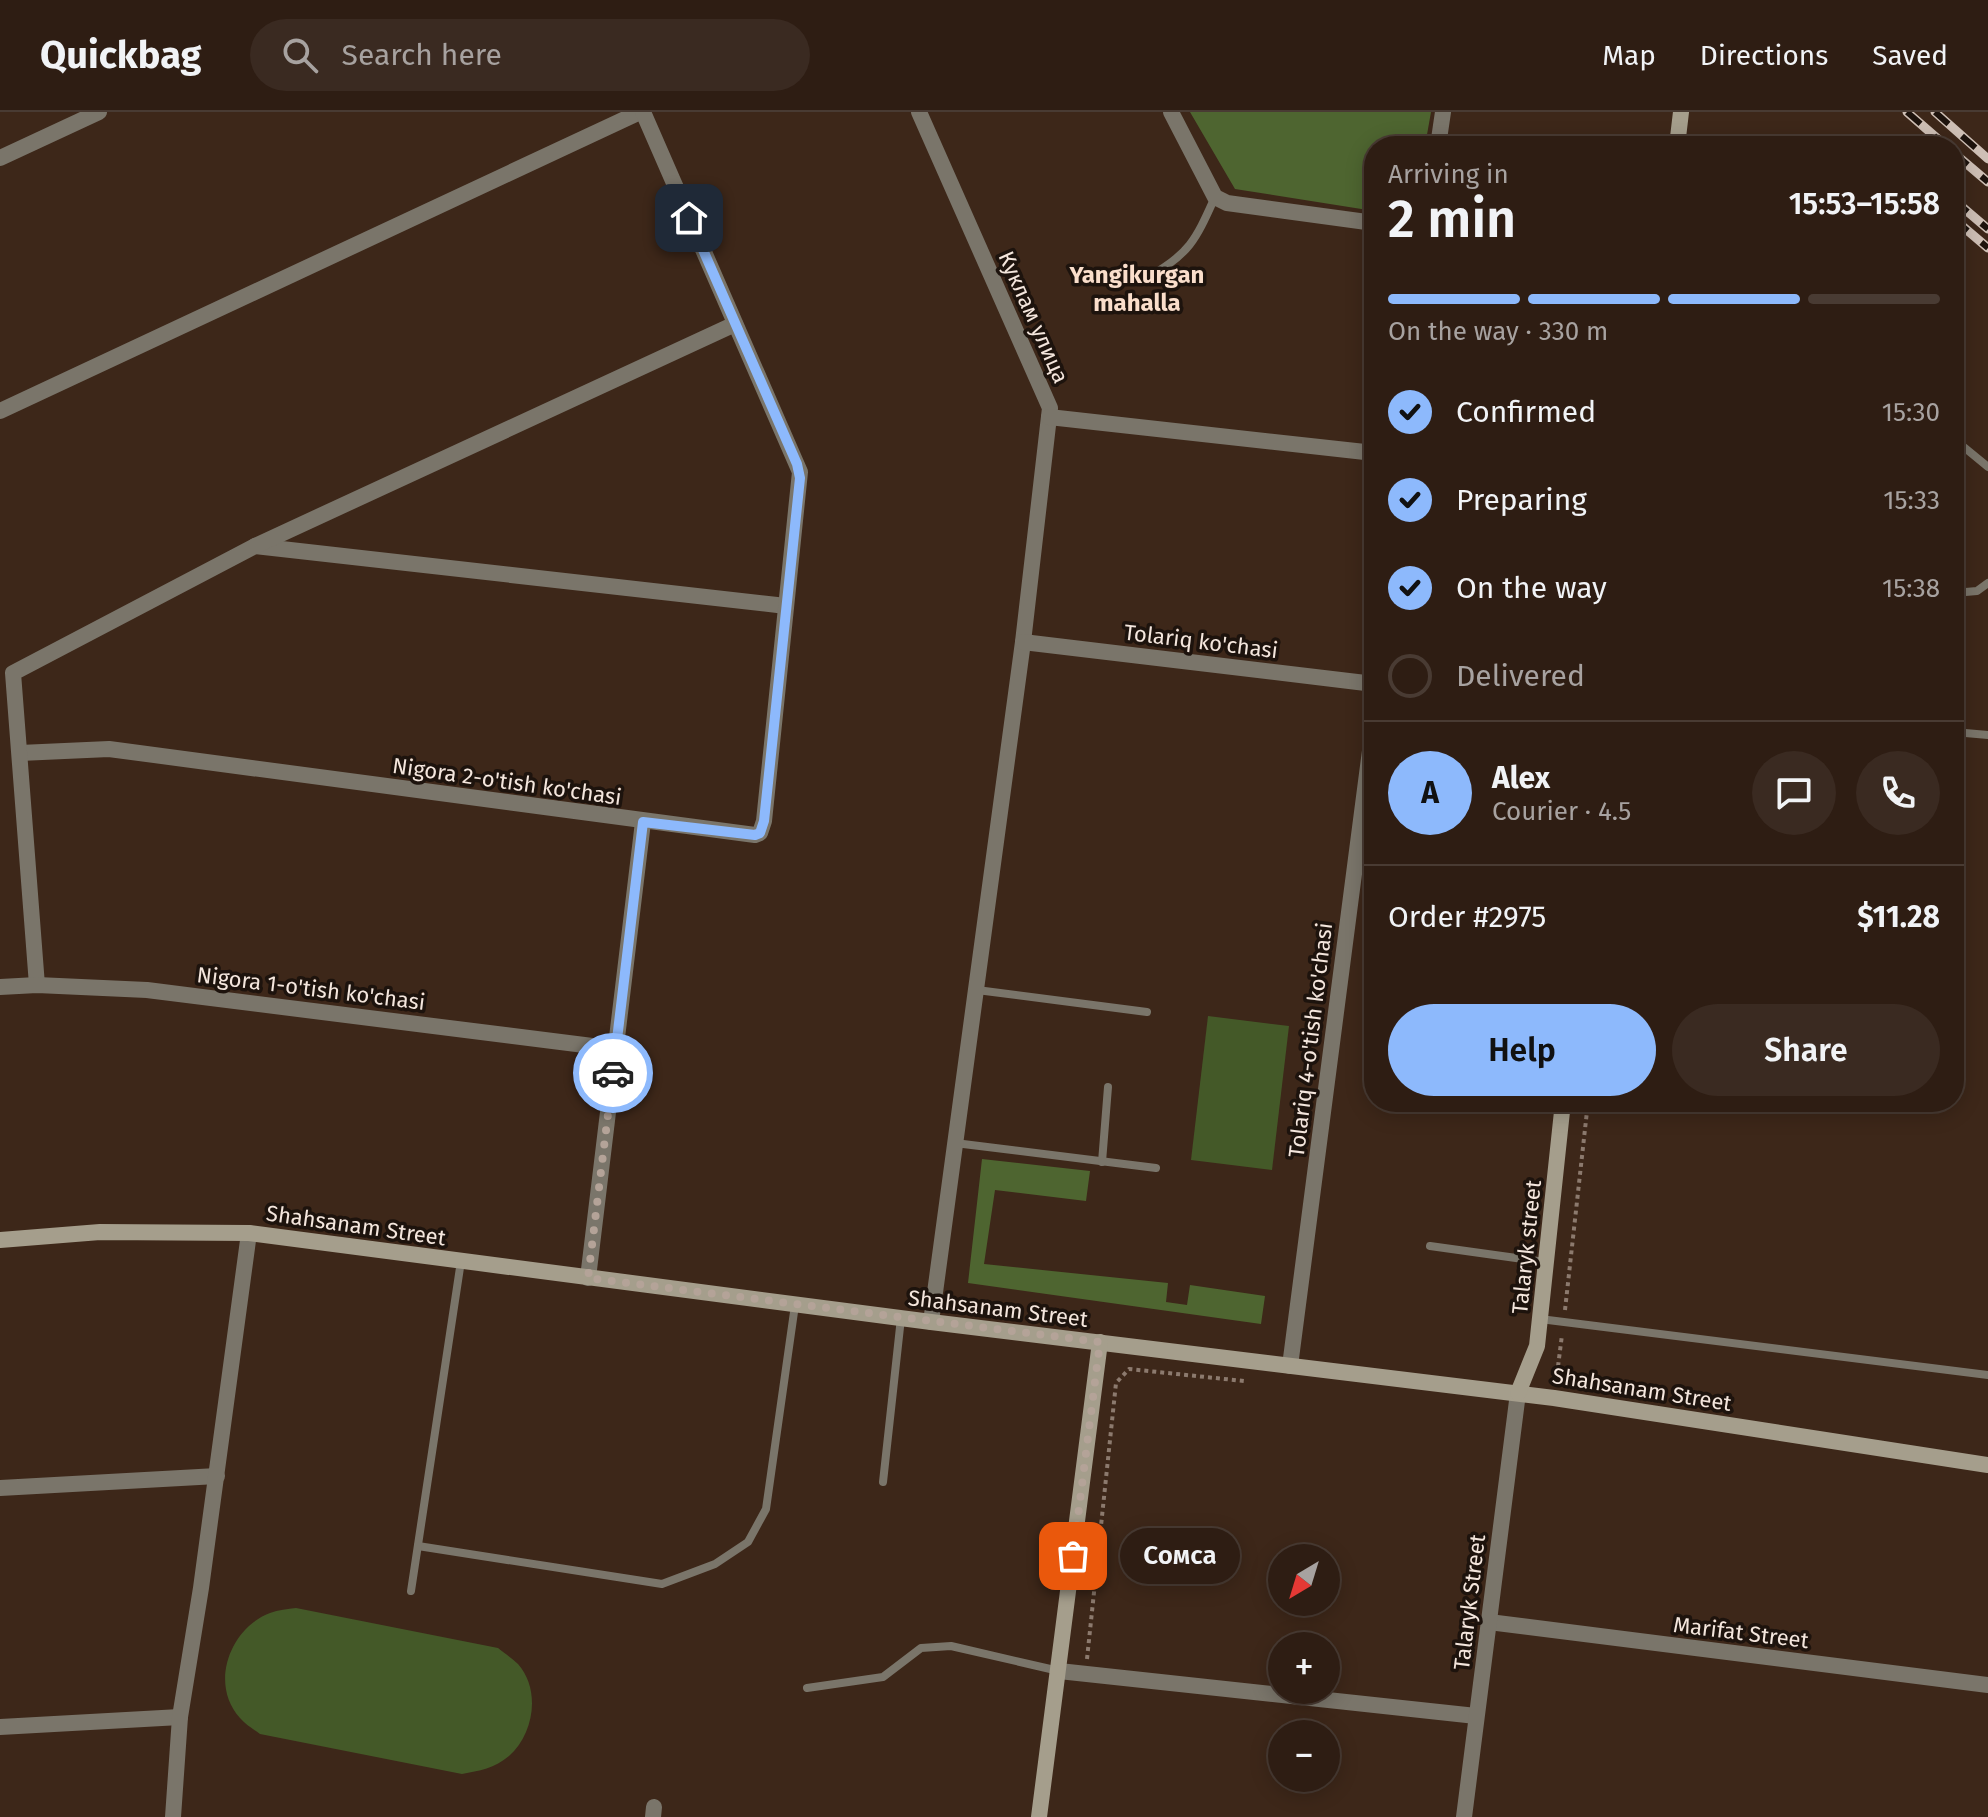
<!DOCTYPE html>
<html lang="en">
<head>
<meta charset="utf-8">
<style>
	:root { --surface:#2e1d13; --page:#3a2a21; --text:#f1f3f6; --muted:#a7a2a0; --line:#493b33; --accent:#8db9fc }
	body { margin:0; font-family:"Fira Sans",sans-serif; background:var(--page); color:var(--text); height:100vh; display:flex; flex-direction:column; font-size:30px; white-space:nowrap }
	* { box-sizing:border-box; margin:0 }
	p { font-size:26px; color:var(--muted) }
	.icon { flex:none; width:44px; height:44px; fill:none; stroke:currentColor; stroke-width:2; stroke-linecap:round; stroke-linejoin:round }
	.map { position:relative; flex:1; overflow:hidden }
	.details { position:absolute; left:1364px; top:24px; width:600px; height:976px; display:flex; flex-direction:column; background:var(--surface); border-radius:32px; box-shadow:0 4px 20px #0003,0 0 0 2px var(--line) }
	.details>* { flex:none }
	.needle { width:52px; rotate:218deg }
	.tools { position:absolute; left:1268px; top:1432px; display:grid; gap:16px }
	.tools a { display:grid; place-items:center; width:72px; height:72px; border-radius:50%; background:var(--surface); box-shadow:0 4px 20px #0003,0 0 0 2px var(--line); font-size:40px }
	.pin { position:absolute; display:grid; place-items:center; width:68px; height:68px; color:#fff; margin:-34px; border-radius:16px; box-shadow:0 4px 12px #0006 }
	.courier { position:absolute; display:grid; place-items:center; width:80px; height:80px; margin:-40px; border:6px solid #8db9fc; border-radius:50%; background:#fff; color:#222; box-shadow:0 2px 10px #0007 }
	.bubble { position:absolute; height:56px; border-radius:28px; background:var(--surface); box-shadow:0 4px 20px #0003,0 0 0 2px var(--line); font-size:26px; font-weight:600; line-height:56px; text-align:center }
	.headline em { font-style:normal; font-weight:600 }
	.headline div { display:flex; flex-direction:column-reverse }
	.headline { display:flex; align-items:center; justify-content:space-between; height:136px; padding:0 24px }
	h1 { font-size:52px; font-weight:600; line-height:60px }
	.bar { display:grid; grid-template-columns:repeat(4,1fr); gap:12px 8px; align-content:center; height:96px; padding:0 24px }
	.bar i { height:10px; border-radius:6px; background:var(--line) }
	.bar .active { background:var(--accent) }
	.bar p { grid-column:span 4 }
	.line { display:flex; align-items:center; gap:20px; padding:0 24px; border-top:2px solid var(--line) }
	.line div { flex:1 }
	.round { display:grid; place-items:center; flex:none; width:84px; height:84px; border-radius:42px; background:var(--page) }
	ol { padding:0 24px; list-style:none }
	li { display:flex; align-items:center; gap:24px; height:88px }
	li p { margin-inline-start:auto }
	li .icon { padding:8px; border-radius:50%; background:var(--accent); color:#111; stroke-width:4 }
	li:last-child { color:var(--muted) }
	li i { width:44px; height:44px; border:4px solid var(--line); border-radius:50% }
	.primary-button { display:flex; gap:16px; margin-top:auto; padding:16px 24px }
	.primary-button a { flex:1; height:92px; border-radius:48px; background:var(--accent); color:#111; font-size:32px; font-weight:600; line-height:92px; text-align:center }
	.primary-button a+a { background:var(--page); color:var(--text) }
	header { display:flex; align-items:center; gap:48px; box-sizing:border-box; height:112px; padding:0 40px; background:var(--surface); border-bottom:2px solid var(--line) }
	header strong { font-size:38px }
	nav { display:flex; gap:44px; margin-inline-start:auto; font-size:28px }
	.search { width:560px; height:72px; background:var(--page); display:flex; align-items:center; gap:20px; box-sizing:border-box; padding:0 28px; border-radius:44px; color:var(--muted); font-size:30px }
	.map>svg:first-child { display:block }
</style>
</head>
<body>
<header>
<strong>Quickbag</strong>
<div class="search"><svg class="icon" aria-label="search" viewBox="0 0 24 24"><circle cx="10" cy="10" r="6"/><path d="M15 15l6 6"/></svg>Search here</div>
<nav><a>Map</a><a>Directions</a><a>Saved</a></nav>
</header>
<div class="map">
<svg width="1988" height="1705" viewBox="0 0 1988 1705">
	<rect width="100%" height="100%" fill="#3d2719"/>
	<!-- green -->
	<g fill="#445928">
		<polygon points="1208,904 1289,914 1272,1058 1191,1048"/>
		<path d="M296 1496 498 1536C504 1541 512 1546 518 1552 541 1578 534 1622 509 1644 495 1656 479 1659 462 1662L260 1622C253 1617 245 1612 240 1606 209 1572 230 1516 270 1501 278 1498 288 1497 296 1496Z"/>
	</g>
	<!-- forest -->
	<g fill="#4e6530">
		<polygon points="1190,0 1431,0 1425,34 1374,34 1374,99 1235,77"/>
		<polygon points="982,1047 1090,1059 1086,1089 995,1078 984,1152 1168,1171 1166,1190 1187,1193 1190,1173 1265,1184 1261,1212 968,1171"/>
	</g>
	<g fill="none" stroke-linecap="round" stroke-linejoin="round">
		<!-- path -->
		<g stroke="#8c7a6e" stroke-width="4" stroke-dasharray="4 4" stroke-linecap="butt">
			<polyline points="1565,1198 1588,990"/>
			<polyline points="1556,1270 1562,1223"/>
			<polyline points="1087,1547 1116,1271 1129,1257 1244,1269"/>
		</g>
		<!-- lane -->
		<g stroke="#7a756a" stroke-width="8">
			<path d="M1148 165C1190 142 1196 127 1215 85"/>
			<polyline points="1954,327 1988,355"/>
			<polyline points="1954,481 1977,479 1988,471"/>
			<polyline points="1954,620 1988,623"/>
			<polyline points="977,878 1147,900"/>
			<polyline points="955,1031 1156,1056"/>
			<polyline points="1102,1050 1108,975"/>
			<polyline points="1430,1134 1545,1150"/>
			<polyline points="1540,1207 1988,1263"/>
			<polyline points="883,1370 901,1206"/>
			<polyline points="418,1434 662,1472 715,1452 748,1430 766,1397 795,1193"/>
			<polyline points="411,1479 461,1149"/>
			<polyline points="807,1576 883,1565 921,1536 951,1534 1059,1559"/>
		</g>
		<!-- street -->
		<g stroke="#7a756a" stroke-width="16">
			<polyline points="919,0 1050,296 1023,530 931,1210"/>
			<polyline points="1171,0 1215,85 1227,91 1374,111"/>
			<polyline points="1438,34 1443,0"/>
			<polyline points="0,46 99,0"/>
			<polyline points="0,299 640,0"/>
			<polyline points="1049,305 1374,341"/>
			<polyline points="255,434 786,494"/>
			<polyline points="1023,530 1374,572"/>
			<polyline points="20,641 109,637 755,723 760,721 764,709 800,360 643,0"/>
			<polyline points="37,873 13,561 255,434 735,212"/>
			<polyline points="0,875 37,873 147,878 616,937"/>
			<polyline points="588,1166 643,710"/>
			<polyline points="1290,1254 1374,608"/>
			<polyline points="0,1376 217,1364"/>
			<polyline points="1489,1510 1988,1573"/>
			<polyline points="1059,1559 1476,1604"/>
			<polyline points="0,1615 180,1605"/>
			<polyline points="173,1705 180,1605 201,1476 249,1121"/>
			<polyline points="653,1705 654,1695"/>
			<polyline points="1464,1705 1518,1281"/>
		</g>
		<!-- secondary -->
		<g stroke="#a59e8c" stroke-width="16">
			<polyline points="1677,34 1681,0"/>
			<polyline points="0,1128 100,1120 249,1121 931,1210 1554,1286 1988,1353"/>
			<polyline points="1518,1281 1537,1234 1563,990"/>
			<polyline points="1039,1705 1100,1230"/>
		</g>
		<defs>
			<g id="rail">
				<polyline points="1907,0 1946,34"/>
				<polyline points="1935,0 1988,47"/>
				<polyline points="1883,28 1890,34"/>
				<polyline points="1954,41 1988,70"/>
				<polyline points="1954,88 1988,117"/>
				<polyline points="1954,107 1988,136"/>
			</g>
		</defs>
		<!-- rail casing -->
		<use href="#rail" stroke="#cebfb5" stroke-width="9"/>
		<!-- rail -->
		<use href="#rail" stroke="#1d130d" stroke-width="6" stroke-dasharray="18" stroke-linecap="butt"/>
	</g>
	<g fill="none" stroke-linecap="round" stroke-linejoin="round">
		<!-- done -->
		<polyline stroke="#b4a398" stroke-width="8" stroke-dasharray="0 14.4" points="613,961 588,1166 1100,1230 1073,1444"/>
		<!-- route -->
		<polyline stroke="#8db9fc" stroke-width="10" points="613,961 643,710 755,723 760,721 764,709 800,366 797,352 689,106"/>
	</g>
	<g text-anchor="middle" stroke-width="7" stroke-linejoin="round" paint-order="stroke">
		<!-- street labels -->
		<g font-size="22" fill="#f4e6dd" stroke="#1d130d">
			<text transform="translate(1034 205) rotate(66)" y="8">Куклам улица</text>
			<text transform="translate(1201 529) rotate(7)" y="8">Tolariq ko'chasi</text>
			<text transform="translate(507 669) rotate(8)" y="8">Nigora 2-o'tish ko'chasi</text>
			<text transform="translate(311 876) rotate(7)" y="8">Nigora 1-o'tish ko'chasi</text>
			<text transform="translate(1310 928) rotate(-83)" y="8">Tolariq 4-o'tish ko'chasi</text>
			<text transform="translate(356 1113) rotate(8)" y="8">Shahsanam Street</text>
			<text transform="translate(1526 1135) rotate(-84)" y="8">Talaryk street</text>
			<text transform="translate(998 1196) rotate(7)" y="8">Shahsanam Street</text>
			<text transform="translate(1642 1277) rotate(9)" y="8">Shahsanam Street</text>
			<text transform="translate(1469 1490) rotate(-83)" y="8">Talaryk Street</text>
			<text transform="translate(1741 1520) rotate(7)" y="8">Marifat Street</text>
		</g>
		<!-- neighbourhood labels -->
		<g font-size="24" font-weight="bold" fill="#fadecb" stroke="#1d130d">
			<text x="1137" y="171">Yangikurgan<tspan x="1137" dy="28">mahalla</tspan></text>
		</g>
	</g>
</svg>
<div class="tools">
<a><svg class="needle" viewBox="-14 -14 28 28"><path d="M0-13l5 13h-10z" fill="#e53935"/><path d="M0 13l5-13h-10z" fill="#a7a2a0"/></svg></a>
<a>+</a>
<a>−</a>
</div>
<div class="pin" style="left:1073px;top:1444px;background:#ea580c"><svg class="icon" aria-label="bag" viewBox="0 0 24 24"><path d="M5 8h14l-1 12H6zM9 8a3 3 0 0 1 6 0"/></svg></div>
<div class="pin" style="left:689px;top:106px;background:#1f2937"><svg class="icon" aria-label="home" viewBox="0 0 24 24"><path d="M3 11l9-7 9 7M6 9v11h12V9"/></svg></div>
<div class="courier" style="left:613px;top:961px"><svg class="icon" aria-label="car" viewBox="0 0 24 24"><path d="M5 17H2v-5l4-1 3-4h7l3 4 3 1v5h-3M9 17h6M6 11h13"/><circle cx="7" cy="17" r="2"/><circle cx="17" cy="17" r="2"/></svg></div>
<div class="bubble" style="left:1120px;top:1416px;width:120px">Сомса</div>
<section class="details">
<div class="headline"><div><h1>2 min</h1><p>Arriving in</p></div><em>15:53–15:58</em></div>
<div class="bar"><i class="active"></i><i class="active"></i><i class="active"></i><i></i><p>On the way · 330 m</p></div>
<ol>
<li><svg class="icon" aria-label="check" viewBox="0 0 24 24"><path d="M5 12l5 5 9-10"/></svg>Confirmed<p>15:30</p></li>
<li><svg class="icon" aria-label="check" viewBox="0 0 24 24"><path d="M5 12l5 5 9-10"/></svg>Preparing<p>15:33</p></li>
<li><svg class="icon" aria-label="check" viewBox="0 0 24 24"><path d="M5 12l5 5 9-10"/></svg>On the way<p>15:38</p></li>
<li><i></i>Delivered</li>
</ol>
<div class="line" style="height:144px"><b class="round" style="background:var(--accent);color:#111">A</b><div><b>Alex</b><p>Courier · 4.5</p></div><a class="round"><svg class="icon" aria-label="chat" viewBox="0 0 24 24"><path d="M4 5h16v11H9l-5 4z"/></svg></a><a class="round"><svg class="icon" aria-label="phone" viewBox="0 0 24 24"><path d="M5 4h4l2 5-3 2q2 4 5 5l2-3 5 2v4C11 20 4 13 5 4z"/></svg></a></div>
<div class="line" style="height:104px"><div>Order #2975</div><b>$11.28</b></div>
<div class="primary-button"><a>Help</a><a>Share</a></div>
</section>
</div>
</body>
</html>
